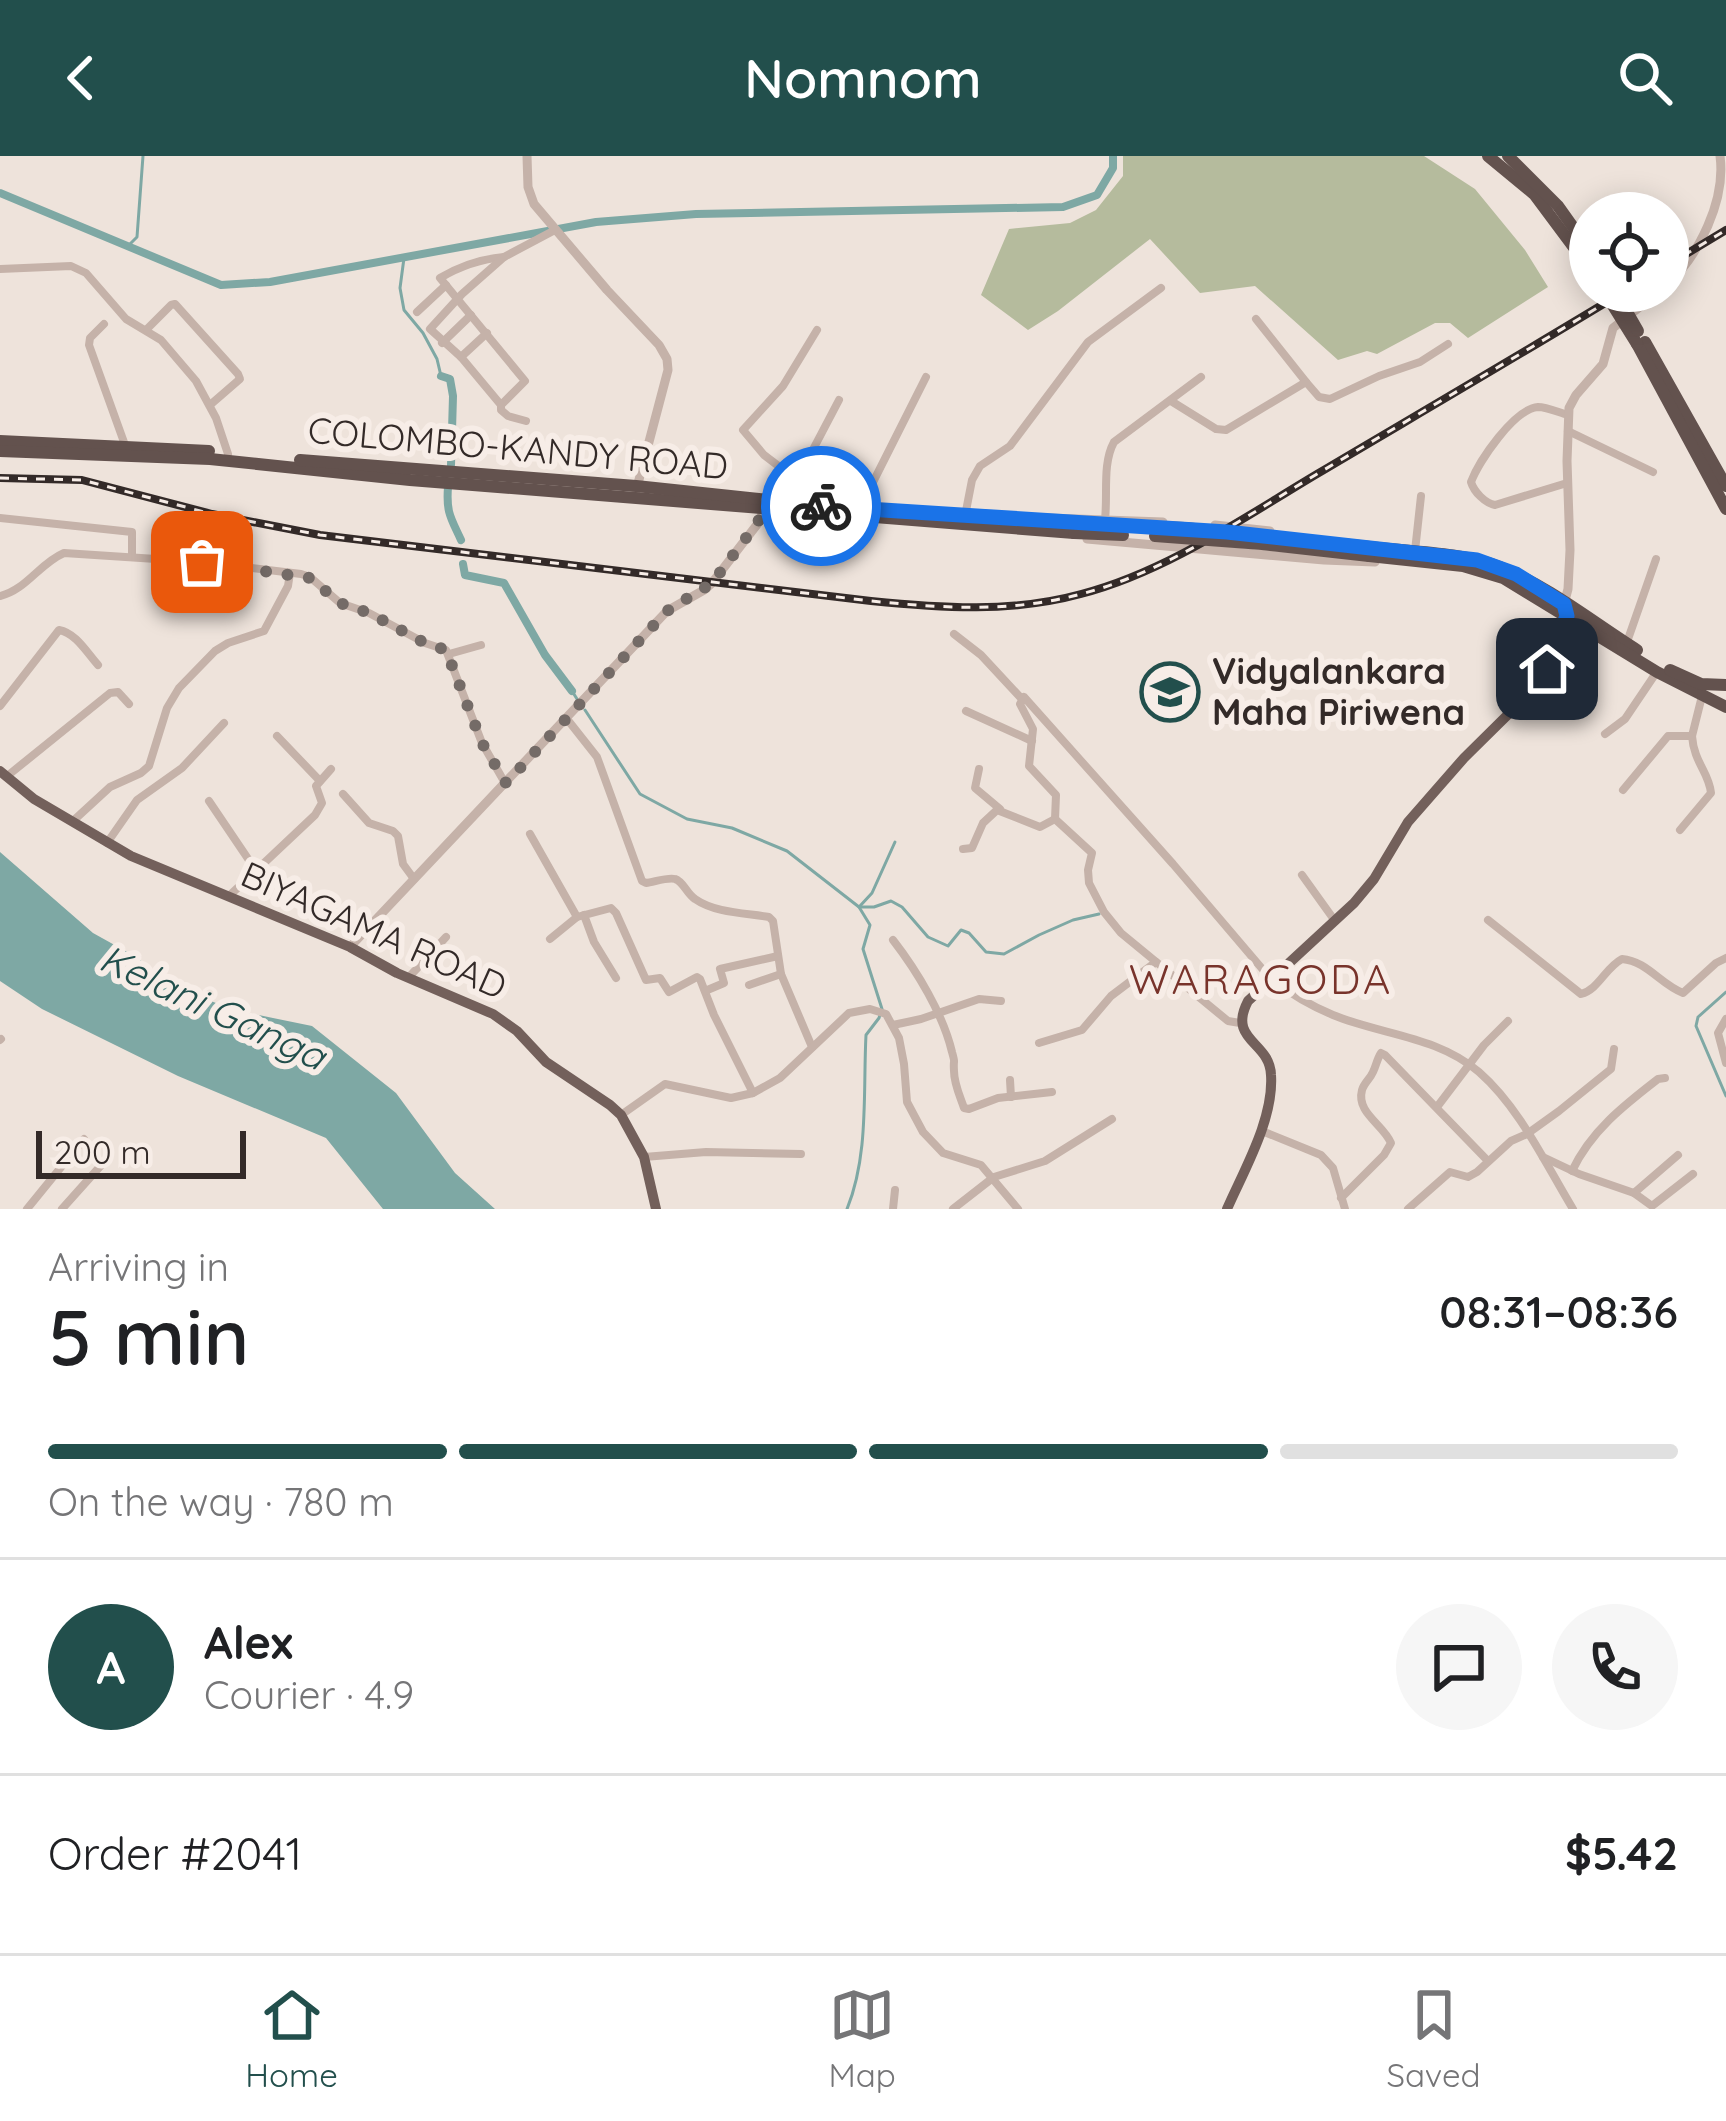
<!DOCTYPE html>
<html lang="en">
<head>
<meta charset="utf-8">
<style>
	:root { --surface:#fff; --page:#f6f6f6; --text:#202124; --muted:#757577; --line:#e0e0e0; --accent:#224f4c }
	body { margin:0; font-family:Quicksand,sans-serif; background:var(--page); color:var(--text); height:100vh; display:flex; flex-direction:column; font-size:45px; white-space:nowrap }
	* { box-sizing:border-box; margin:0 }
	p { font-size:39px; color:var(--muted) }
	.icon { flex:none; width:66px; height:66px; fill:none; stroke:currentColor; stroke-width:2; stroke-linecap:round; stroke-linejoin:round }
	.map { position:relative; height:1053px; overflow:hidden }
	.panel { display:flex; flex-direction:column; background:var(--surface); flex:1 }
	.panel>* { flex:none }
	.fabs { position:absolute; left:1569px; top:36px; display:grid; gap:24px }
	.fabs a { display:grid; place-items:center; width:120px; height:120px; border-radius:50%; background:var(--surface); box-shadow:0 6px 30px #0003; font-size:60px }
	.scale { position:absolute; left:36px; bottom:30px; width:210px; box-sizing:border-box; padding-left:12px; border:6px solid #332a28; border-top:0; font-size:33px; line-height:42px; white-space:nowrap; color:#332a28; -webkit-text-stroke:9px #f7ede7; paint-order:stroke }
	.pin { position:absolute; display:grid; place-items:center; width:102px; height:102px; color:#fff; margin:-51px; border-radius:24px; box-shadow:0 6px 18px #0006 }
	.courier { position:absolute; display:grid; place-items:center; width:120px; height:120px; margin:-60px; border:9px solid #1a73e8; border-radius:50%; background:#fff; color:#222; box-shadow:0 3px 15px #0007 }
	.head em { font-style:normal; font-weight:600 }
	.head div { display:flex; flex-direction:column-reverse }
	.head { display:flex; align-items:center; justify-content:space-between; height:204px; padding:0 48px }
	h1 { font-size:78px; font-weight:600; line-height:90px }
	.bar { display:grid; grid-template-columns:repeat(4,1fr); gap:18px 12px; align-content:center; height:144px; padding:0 48px }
	.bar i { height:15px; border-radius:9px; background:var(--line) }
	.bar .current { background:var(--accent) }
	.bar p { grid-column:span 4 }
	.line { display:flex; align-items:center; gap:30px; padding:0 48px; border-top:3px solid var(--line) }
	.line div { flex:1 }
	.round { display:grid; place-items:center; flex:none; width:126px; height:126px; border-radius:63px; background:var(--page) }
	header { display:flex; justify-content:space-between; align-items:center; height:156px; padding:0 48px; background:var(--accent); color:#fff; font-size:54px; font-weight:600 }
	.tabs { display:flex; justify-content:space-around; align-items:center; height:168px; border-top:3px solid var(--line); background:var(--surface); font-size:33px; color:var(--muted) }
	.tabs a { display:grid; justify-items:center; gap:6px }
	.tabs .current { color:var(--accent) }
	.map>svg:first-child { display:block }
</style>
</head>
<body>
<header><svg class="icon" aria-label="back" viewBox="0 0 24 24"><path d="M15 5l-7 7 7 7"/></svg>Nomnom<svg class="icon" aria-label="search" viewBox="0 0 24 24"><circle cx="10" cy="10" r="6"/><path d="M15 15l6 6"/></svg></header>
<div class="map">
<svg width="1726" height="1053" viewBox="0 0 1726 1053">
	<rect width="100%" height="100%" fill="#eee3db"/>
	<!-- green -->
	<polygon fill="#b5bb9d" points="1123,0 1424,0 1475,33 1525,94 1548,131 1468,182 1450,167 1435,167 1377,198 1367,195 1338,204 1255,130 1200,137 1150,83 1058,155 1028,174 981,139 1009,73 1070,67 1096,54 1123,20"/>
	<!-- water -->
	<polygon fill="#7ea8a4" points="0,696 93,777 138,802 159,821 180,833 234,854 312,870 396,937 455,1017 495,1053 383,1053 326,982 178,920 42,853 0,825"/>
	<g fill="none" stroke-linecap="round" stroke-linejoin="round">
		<!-- stream -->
		<g stroke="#7ea8a4" stroke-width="3">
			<polyline points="127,91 137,81 143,0"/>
			<polyline points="404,102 400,132 404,154 423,177 437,203 441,220"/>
			<polyline points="572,535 577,543"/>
			<path d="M585 554 640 638 687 663 732 672 787 695 859 751 870 769 863 793 882 853 879 862 866 879C863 936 869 999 847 1053"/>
			<polyline points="860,750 872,737 895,686"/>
			<polyline points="859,751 874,751 891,745 902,751 928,781 948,790 961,774 969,777 986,796 1004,798 1039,779 1073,764 1099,758"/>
			<polyline points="1726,836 1698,861 1696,870 1726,940"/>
		</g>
		<!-- canal -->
		<g stroke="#7ea8a4" stroke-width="8">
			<polyline points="0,37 221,129 270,126 596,66 696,58 1063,51 1097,39 1113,12 1113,0"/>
			<polyline points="441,220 450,223 453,240 451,309"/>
			<path d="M448 331C446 357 451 362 461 384"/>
			<polyline points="463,408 465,419 504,427 545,499 572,535"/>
		</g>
		<!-- minor -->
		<g stroke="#c5b2a9" stroke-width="8">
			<path d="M504 101C481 103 460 110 440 122L525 225 501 249V254L508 260 526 265"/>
			<polyline points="0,113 71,110 86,117 126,163 161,184 196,225 216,262 228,298"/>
			<polyline points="417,156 446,129"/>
			<polyline points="1256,163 1306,226"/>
			<polyline points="104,168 90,182 89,189 125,289"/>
			<polyline points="147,173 171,149 175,148 238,218 240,223 210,249"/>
			<polyline points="442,187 471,159"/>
			<polyline points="461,201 487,177"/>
			<polyline points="1171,245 1216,273 1226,274 1306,226 1319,241 1330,243 1379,220 1420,206 1448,188"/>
			<polyline points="501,249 461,201 430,173 462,138 504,101 555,74"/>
			<polyline points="1568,275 1653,316"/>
			<polyline points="797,324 839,244"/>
			<path d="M1567 327 1495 349C1485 347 1474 336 1471 326 1479 305 1514 253 1538 251 1547 251 1560 257 1568 259"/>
			<polyline points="810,348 802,328 764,299 743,274 783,230 817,174"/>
			<polyline points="860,352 926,221"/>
			<polyline points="965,360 972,324 980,310 1010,290 1088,186 1161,132"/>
			<polyline points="0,362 132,376 132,401"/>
			<path d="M1105 363C1108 338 1102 308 1114 286L1201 221"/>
			<polyline points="1415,395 1421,340"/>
			<path d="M0 440C26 434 40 407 64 397L202 406 301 418 310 421 340 447 369 457 425 487 446 494 482 587 505 627"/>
			<polyline points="954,478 981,499 1021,542"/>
			<polyline points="1627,486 1656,403"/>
			<polyline points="449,498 481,489"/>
			<path d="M0 550 59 474C76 477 87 497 98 509"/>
			<polyline points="966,555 1032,585"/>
			<path d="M567 563 597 601 642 725 646 727C654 726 668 721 675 723 683 725 687 738 695 743 715 757 745 757 769 761L773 765 781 818 812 891"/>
			<polyline points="1605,578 1625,563 1656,517"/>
			<polyline points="277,580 320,625"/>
			<polyline points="979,613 975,632 1000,653"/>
			<polyline points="6,621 110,537 118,536 129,548"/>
			<polyline points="1623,634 1668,580 1692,580 1702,540"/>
			<polyline points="343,638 369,667 393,675 398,680 403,708 414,723"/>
			<polyline points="209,645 257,716"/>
			<path d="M1055 663 1056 639 1029 610 1033 573 1020 548 1024 541 1173 708 1270 822C1289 837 1311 850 1333 859 1382 879 1437 880 1479 916 1520 952 1545 1007 1573 1053"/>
			<polyline points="1055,663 1092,697 1088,714 1089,727 1104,756 1121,777 1228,865 1240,867"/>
			<polyline points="73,665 110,631 141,617 149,610 167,552 179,532 215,495 228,487 264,475 288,430 290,417"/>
			<path d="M1680 674 1711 637C1709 616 1694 607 1692 580"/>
			<polyline points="530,678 577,761"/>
			<polyline points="107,687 137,644 182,612 224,567"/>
			<polyline points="963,693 972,692 983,667 997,654 1040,671 1055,663"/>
			<polyline points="1302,719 1335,765"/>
			<polyline points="229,740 315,659 322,647 316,630 331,613"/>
			<polyline points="584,759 594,786 616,822"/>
			<path d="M1488 764 1581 838C1599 833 1605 812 1622 803 1647 805 1661 829 1683 837L1716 807 1726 802"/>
			<polyline points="550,783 577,761 611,752 616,757 646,824 660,822 669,836 697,821 700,823 714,859 753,937"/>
			<path d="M893 784C917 815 943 858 952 896 956 910 953 900 954 915 954 928 960 940 964 952L969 953 998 942 1052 936"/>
			<polyline points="409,821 446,781"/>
			<polyline points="749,829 781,818"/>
			<polyline points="705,835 724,827 720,813 778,800"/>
			<polyline points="1726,863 1718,877 1726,907"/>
			<polyline points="893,869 921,863 979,843 1001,845"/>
			<polyline points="0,884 1,883"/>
			<polyline points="1039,887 1082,874 1111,840 1156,806"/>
			<polyline points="1010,924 1011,941"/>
			<polyline points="1437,951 1484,889 1508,865"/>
			<polyline points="621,959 665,928 731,942 753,937 780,922 849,857 870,853 886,858 899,882 904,908 907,946 923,976 943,997 981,1009 1018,1053"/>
			<polyline points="1262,975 1321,999 1333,1012 1345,1053"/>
			<polyline points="644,1001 706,996 801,998"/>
			<polyline points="1543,1001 1579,1018 1634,1037 1652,1050 1693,1018"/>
			<path d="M1572 1015C1591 975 1623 950 1658 923L1665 922"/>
			<polyline points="1634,1037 1678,999"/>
			<path d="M1341 1042 1384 999 1391 987C1383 968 1356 957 1362 934 1364 927 1370 923 1373 916 1376 910 1377 903 1381 897L1385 899 1487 1004"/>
			<polyline points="27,1053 84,983"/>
			<polyline points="62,1053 104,1006"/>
			<polyline points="893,1053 895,1034"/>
			<polyline points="953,1053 994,1021 1045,1005 1112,963"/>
			<polyline points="1408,1053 1450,1016 1468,1021 1477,1016 1511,985 1527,978 1559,955 1611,913 1614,893"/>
		</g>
		<!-- tertiary -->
		<g stroke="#c5b2a9" stroke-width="9">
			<polyline points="527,0 528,31 534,48 607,134 659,189 667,203 668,214 636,335"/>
			<path d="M1668 128C1699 99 1726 44 1720 0"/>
			<polyline points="1048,362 1163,366"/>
			<polyline points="1215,369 1270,375"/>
			<polyline points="1087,383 1324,404 1375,406"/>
			<polyline points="1564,448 1568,433 1570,394 1567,305 1569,252 1576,239 1603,208 1613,172 1660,135"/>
			<polyline points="350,791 667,455 704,434 712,427 759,366 765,349"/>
		</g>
		<!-- primary -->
		<g stroke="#73605b" stroke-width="10">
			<polyline points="0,615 34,643 131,700 350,791 397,817 493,858 517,875 546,906 610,949 621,959 644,1001 656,1053"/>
			<path d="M1227 1053C1244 1014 1274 963 1271 919 1270 885 1227 885 1248 845L1354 747 1374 723 1408 666 1464 602 1541 526 1567 460"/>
		</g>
		<!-- trunk -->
		<g stroke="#63524e" stroke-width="12">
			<polyline points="1488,0 1534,38 1590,113"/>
			<polyline points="1508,0 1558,50 1590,95"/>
			<polyline points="1645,186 1726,330"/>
			<polyline points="1637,188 1726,353"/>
			<polyline points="0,285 209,295"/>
			<polyline points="0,295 210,303 410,324 1074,377"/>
			<polyline points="300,304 636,330 806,348"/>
			<polyline points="832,350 932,358"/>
			<polyline points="964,360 1073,368"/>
			<path d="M1370 391C1412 396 1460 396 1500 411 1548 430 1594 467 1637 494"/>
			<polyline points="1369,400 1463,410 1503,422 1657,516 1726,551"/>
			<polyline points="1670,514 1701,528 1726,529"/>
		</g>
		<defs>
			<g id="rail">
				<polyline points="1668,109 1726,74"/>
				<path d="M0 322 82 324 212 358 320 379 871 445C941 452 1012 457 1081 438 1166 416 1243 362 1317 318 1420 257 1523 197 1625 135"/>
			</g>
		</defs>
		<!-- rail casing -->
		<use href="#rail" stroke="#332a28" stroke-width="8"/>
		<!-- rail -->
		<use href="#rail" stroke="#f7ede7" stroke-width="3" stroke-dasharray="9" stroke-linecap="butt"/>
		<!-- trunk-bridge -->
		<g stroke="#63524e" stroke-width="12">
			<polyline points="1604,135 1637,188"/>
			<polyline points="1615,135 1638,175"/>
			<polyline points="1073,368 1185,372 1370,391"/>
			<polyline points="1074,377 1123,379"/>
			<polyline points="1155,380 1262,388 1369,400"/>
		</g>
	</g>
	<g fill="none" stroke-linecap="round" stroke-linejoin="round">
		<!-- done -->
		<polyline stroke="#746b67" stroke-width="12" stroke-dasharray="0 21.6" points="202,406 310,422 340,447 369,457 425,487 446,494 482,587 506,627 667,455 712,427 758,366 767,344 821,350"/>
		<!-- route -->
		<polyline stroke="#1a73e8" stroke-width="15" points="821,350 1227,376 1477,404 1516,418 1564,448 1567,460 1547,513"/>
	</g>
	<!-- icons -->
	<defs>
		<symbol id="university-ring" viewBox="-11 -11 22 22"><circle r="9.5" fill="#f7ede7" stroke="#224f4c" stroke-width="1.5"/><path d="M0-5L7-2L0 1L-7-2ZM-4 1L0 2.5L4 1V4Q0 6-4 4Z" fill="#224f4c"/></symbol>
	</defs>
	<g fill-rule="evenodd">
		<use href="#university-ring" x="1137" y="503" width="66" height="66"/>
	</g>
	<g text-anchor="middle" stroke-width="12" stroke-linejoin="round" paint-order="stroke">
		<!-- street labels -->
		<g font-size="36" fill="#332a28" stroke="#f7ede7">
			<text transform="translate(518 292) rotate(5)" y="13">COLOMBO-KANDY ROAD</text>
			<text transform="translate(374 774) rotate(24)" y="13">BIYAGAMA ROAD</text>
		</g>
		<!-- poi labels -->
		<g font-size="36" font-weight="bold" fill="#332a28" stroke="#f7ede7" text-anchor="start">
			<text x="1212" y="528">Vidyalankara<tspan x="1212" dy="41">Maha Piriwena</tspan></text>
		</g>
		<!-- water labels -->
		<g font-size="39" font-style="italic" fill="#224f4c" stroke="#f7ede7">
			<text transform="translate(213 851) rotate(25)" y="14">Kelani Ganga</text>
		</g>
		<!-- quarter labels -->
		<g font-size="42" letter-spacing="3" fill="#78332b" stroke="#f7ede7">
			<text x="1261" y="838">WARAGODA</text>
		</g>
	</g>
</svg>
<div class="fabs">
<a><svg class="icon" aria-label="locate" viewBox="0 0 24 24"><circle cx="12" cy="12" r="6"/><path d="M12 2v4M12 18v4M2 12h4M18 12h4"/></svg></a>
</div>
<div class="scale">200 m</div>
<div class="pin" style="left:202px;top:406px;background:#ea580c"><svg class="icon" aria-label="bag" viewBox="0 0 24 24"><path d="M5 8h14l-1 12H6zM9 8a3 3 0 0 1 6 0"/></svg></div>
<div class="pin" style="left:1547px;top:513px;background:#1f2937"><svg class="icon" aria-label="home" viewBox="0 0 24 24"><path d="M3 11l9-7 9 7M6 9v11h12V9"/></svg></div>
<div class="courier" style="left:821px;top:350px"><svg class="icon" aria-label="bike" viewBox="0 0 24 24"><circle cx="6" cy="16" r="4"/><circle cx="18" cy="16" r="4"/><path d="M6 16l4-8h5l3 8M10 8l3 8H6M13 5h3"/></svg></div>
</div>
<section class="panel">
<div class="head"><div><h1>5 min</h1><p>Arriving in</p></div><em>08:31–08:36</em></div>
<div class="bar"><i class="current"></i><i class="current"></i><i class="current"></i><i></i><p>On the way · 780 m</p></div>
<div class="line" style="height:216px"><b class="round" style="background:var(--accent);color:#fff">A</b><div><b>Alex</b><p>Courier · 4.9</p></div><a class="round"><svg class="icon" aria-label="chat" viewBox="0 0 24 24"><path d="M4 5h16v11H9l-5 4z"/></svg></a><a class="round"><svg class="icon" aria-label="phone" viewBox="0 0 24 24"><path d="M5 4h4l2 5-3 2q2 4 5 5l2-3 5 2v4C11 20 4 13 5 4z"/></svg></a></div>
<div class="line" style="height:156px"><div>Order #2041</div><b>$5.42</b></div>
</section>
<nav class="tabs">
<a class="current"><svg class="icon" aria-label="home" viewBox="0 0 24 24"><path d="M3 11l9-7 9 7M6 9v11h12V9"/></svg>Home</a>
<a><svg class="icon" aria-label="map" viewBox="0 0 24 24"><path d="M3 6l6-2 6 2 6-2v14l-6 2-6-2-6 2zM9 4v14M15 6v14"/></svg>Map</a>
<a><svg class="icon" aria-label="saved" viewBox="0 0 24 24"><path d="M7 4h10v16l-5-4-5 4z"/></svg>Saved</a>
</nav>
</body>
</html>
